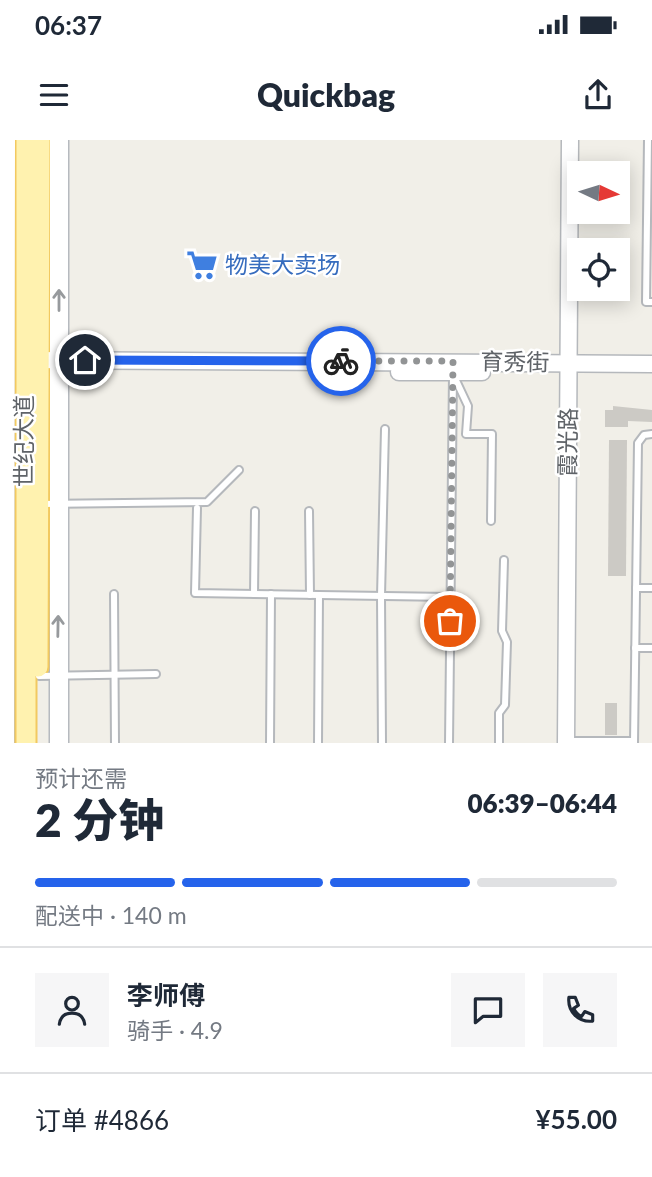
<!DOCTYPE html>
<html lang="zh">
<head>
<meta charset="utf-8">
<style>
	:root { --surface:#fff; --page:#f6f6f7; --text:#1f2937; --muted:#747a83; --line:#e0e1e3; --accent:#2563eb }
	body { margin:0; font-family:Lato,"Noto Sans SC",sans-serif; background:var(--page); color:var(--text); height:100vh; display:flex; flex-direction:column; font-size:26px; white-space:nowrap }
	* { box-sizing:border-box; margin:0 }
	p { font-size:23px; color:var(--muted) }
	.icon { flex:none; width:38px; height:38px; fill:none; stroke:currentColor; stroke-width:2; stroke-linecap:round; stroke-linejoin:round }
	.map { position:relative; height:603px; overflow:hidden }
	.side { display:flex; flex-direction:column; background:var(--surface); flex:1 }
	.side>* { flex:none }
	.needle { width:46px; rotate:94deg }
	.controls { position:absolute; left:567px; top:21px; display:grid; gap:14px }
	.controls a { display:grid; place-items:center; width:63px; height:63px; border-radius:0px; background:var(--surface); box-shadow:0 4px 18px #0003; font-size:35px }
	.pin { position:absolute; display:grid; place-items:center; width:60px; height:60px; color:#fff; margin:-30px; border:4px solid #fff; border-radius:50%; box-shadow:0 2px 7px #0007 }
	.courier { position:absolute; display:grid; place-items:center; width:70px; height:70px; margin:-35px; border:5px solid #2563eb; border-radius:50%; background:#fff; color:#222; box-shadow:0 2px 9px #0007 }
	.head em { font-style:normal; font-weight:800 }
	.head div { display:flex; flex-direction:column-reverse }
	.head { display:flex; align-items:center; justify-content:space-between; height:119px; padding:0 35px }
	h1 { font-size:46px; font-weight:800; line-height:52px }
	.bar { display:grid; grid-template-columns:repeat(4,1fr); gap:10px 7px; align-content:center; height:84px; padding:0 35px }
	.bar i { height:9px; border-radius:5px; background:var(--line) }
	.bar .on { background:var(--accent) }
	.bar p { grid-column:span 4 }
	.line { display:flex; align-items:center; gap:18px; padding:0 35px; border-top:2px solid var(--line) }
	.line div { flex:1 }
	.round { display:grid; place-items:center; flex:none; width:74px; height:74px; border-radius:0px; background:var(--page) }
	.status { display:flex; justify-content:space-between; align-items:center; height:49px; padding:0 35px; background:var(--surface); direction:ltr }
	.status svg { height:19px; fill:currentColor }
	header { display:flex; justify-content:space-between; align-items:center; height:91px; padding:0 35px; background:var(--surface); font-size:32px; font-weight:800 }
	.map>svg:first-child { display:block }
</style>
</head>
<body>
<div class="status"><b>06:37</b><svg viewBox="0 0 49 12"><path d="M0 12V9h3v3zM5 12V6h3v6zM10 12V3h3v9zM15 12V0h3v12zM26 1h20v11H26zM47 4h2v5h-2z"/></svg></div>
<header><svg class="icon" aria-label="menu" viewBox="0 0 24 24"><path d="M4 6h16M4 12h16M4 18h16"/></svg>Quickbag<svg class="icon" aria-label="share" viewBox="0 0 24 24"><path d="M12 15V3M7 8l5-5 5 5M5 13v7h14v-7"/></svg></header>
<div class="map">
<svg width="652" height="603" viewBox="0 0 652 603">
	<rect width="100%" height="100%" fill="#f1efe8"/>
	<!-- building -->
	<g fill="#cccac5">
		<polygon points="613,266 652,270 652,282 628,281 628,287 605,287 605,270 613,270"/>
		<polygon points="609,300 627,300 626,436 608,436"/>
		<rect x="605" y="563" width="12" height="32"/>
	</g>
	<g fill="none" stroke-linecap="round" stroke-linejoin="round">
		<defs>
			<g id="service">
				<polyline points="648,0 646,162 652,162"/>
				<polyline points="453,234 468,266 466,294 492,294 491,381"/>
				<polyline points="41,364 207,362 239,330"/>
				<polyline points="197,368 195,453 450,457"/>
				<polyline points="309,371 310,455"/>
				<polyline points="636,448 652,448"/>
				<polyline points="114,454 115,603"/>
				<polyline points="254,454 255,371"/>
				<polyline points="635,508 652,508"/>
				<polyline points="39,536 156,534"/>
				<polyline points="568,601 634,601"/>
				<polyline points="270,603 271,454"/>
				<polyline points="318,603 319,455"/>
				<polyline points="382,603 381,456 385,289"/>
				<polyline points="449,603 453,234"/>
				<polyline points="499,603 499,573 505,565 507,502 502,491 504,420"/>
				<polyline points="634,603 638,303 644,295 652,294"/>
			</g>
			<g id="tertiary">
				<polyline points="27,220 652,224"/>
				<polyline points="399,232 482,232"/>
				<polyline points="566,603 570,0"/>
			</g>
			<g id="secondary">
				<polyline points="5,603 6,0"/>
				<polyline points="59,603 59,0"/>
			</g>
			<g id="primary">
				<polyline points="38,527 40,0"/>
				<polyline points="26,603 26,0"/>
			</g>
		</defs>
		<!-- service casing -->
		<use href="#service" stroke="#b5b8bc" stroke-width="10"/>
		<!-- tertiary casing -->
		<use href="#tertiary" stroke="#b5b8bc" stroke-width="19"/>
		<!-- secondary casing -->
		<use href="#secondary" stroke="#b6babf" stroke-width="21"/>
		<!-- primary casing -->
		<use href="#primary" stroke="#f2c960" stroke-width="23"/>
		<!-- service -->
		<use href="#service" stroke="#fff" stroke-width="6"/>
		<!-- tertiary -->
		<use href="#tertiary" stroke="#fff" stroke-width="16"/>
		<!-- secondary -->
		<use href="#secondary" stroke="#fff" stroke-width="18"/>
		<!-- primary -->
		<use href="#primary" stroke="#fff2af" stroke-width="19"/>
	</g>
	<!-- one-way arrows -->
	<defs><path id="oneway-shaft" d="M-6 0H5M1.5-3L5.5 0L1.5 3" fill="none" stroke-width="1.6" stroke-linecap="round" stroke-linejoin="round" transform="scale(1.75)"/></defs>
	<g stroke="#979a9d">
		<use href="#oneway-shaft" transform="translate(59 160) rotate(-90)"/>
		<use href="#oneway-shaft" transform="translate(58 486) rotate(-89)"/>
	</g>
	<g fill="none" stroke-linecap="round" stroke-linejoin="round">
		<!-- done -->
		<polyline stroke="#929495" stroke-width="7" stroke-dasharray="0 12.6" points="341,221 453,221 450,481"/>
		<!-- route -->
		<polyline stroke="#2563eb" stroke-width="9" points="85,220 341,221"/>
	</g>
	<!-- icons -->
	<defs>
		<symbol id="supermarket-bare" viewBox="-9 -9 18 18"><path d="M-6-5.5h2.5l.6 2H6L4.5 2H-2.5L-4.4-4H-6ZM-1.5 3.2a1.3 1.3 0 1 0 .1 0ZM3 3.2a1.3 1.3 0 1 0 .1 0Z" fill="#3f7fe0" stroke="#fff" stroke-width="2.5" paint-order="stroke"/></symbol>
	</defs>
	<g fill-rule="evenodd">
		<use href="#supermarket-bare" x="180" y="103" width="44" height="44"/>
	</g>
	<g text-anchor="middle" stroke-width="5" stroke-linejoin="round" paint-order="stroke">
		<!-- shop labels -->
		<g font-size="23" fill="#366cbe" stroke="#fff" text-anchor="start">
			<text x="225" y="133">物美大卖场</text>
		</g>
		<!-- street labels -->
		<g font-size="23" fill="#5f6368" stroke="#fff">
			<text transform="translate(515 222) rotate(1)" y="8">育秀街</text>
			<text transform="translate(24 301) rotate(-90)" y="8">世纪大道</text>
			<text transform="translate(568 302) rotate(-89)" y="8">霞光路</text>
		</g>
	</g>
</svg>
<div class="controls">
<a><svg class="needle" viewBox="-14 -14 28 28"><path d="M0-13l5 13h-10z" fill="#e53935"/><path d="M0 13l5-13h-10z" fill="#747a83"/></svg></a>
<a><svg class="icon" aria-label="locate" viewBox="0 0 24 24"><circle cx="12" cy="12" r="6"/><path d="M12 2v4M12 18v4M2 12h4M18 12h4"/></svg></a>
</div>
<div class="pin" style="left:450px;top:481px;background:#ea580c"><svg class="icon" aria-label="bag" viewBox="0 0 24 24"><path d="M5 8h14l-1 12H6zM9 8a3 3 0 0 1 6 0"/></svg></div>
<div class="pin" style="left:85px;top:220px;background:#1f2937"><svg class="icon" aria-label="home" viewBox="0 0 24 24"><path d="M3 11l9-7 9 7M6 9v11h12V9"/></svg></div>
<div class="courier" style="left:341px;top:221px"><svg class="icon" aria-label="bike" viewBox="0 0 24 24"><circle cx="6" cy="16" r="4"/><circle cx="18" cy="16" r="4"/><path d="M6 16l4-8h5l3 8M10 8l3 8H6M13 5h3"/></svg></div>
</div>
<section class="side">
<div class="head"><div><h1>2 分钟</h1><p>预计还需</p></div><em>06:39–06:44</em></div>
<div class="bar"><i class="on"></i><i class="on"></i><i class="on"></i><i></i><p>配送中 · 140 m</p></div>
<div class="line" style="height:126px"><a class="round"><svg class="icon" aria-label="person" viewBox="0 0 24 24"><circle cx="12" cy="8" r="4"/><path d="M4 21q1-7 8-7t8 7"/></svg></a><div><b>李师傅</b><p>骑手 · 4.9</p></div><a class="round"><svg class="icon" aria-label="chat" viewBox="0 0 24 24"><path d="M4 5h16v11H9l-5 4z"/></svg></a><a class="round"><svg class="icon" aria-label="phone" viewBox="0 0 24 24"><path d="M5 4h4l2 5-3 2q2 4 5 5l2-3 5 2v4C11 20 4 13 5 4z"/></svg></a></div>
<div class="line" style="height:91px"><div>订单 #4866</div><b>¥55.00</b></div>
</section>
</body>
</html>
